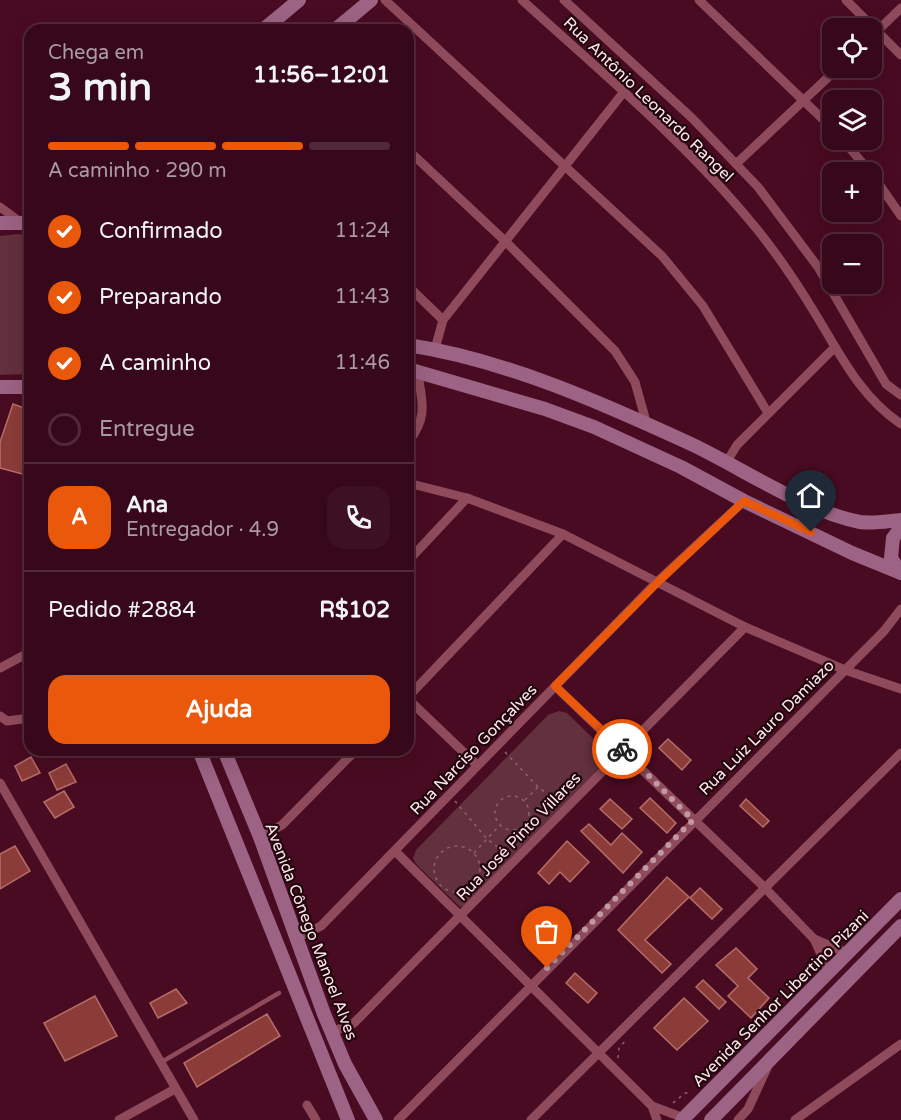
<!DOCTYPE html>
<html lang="pt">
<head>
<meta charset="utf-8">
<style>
	:root { --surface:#370819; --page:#3e1122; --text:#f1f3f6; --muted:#aa9aa2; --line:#512938; --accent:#ea580c }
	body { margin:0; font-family:"Varela Round",sans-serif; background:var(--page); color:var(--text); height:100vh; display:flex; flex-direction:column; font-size:22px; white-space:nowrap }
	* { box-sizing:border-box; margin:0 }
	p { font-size:20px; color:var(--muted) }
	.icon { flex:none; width:33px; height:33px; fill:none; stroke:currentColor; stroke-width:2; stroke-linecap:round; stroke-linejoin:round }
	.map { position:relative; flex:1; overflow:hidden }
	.details { position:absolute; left:24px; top:24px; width:390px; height:732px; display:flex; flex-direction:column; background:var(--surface); border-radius:18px; box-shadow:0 6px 24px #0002,0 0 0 2px var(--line) }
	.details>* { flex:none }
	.controls { position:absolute; left:822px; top:18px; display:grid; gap:12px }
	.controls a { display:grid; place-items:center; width:60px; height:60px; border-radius:12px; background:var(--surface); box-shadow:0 6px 24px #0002,0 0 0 2px var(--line); font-size:30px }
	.pin { position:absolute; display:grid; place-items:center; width:51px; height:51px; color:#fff; margin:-62px -26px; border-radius:50% 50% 50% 0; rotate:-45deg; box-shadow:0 0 6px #0007 }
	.pin .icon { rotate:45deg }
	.courier { position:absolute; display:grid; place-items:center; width:60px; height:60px; margin:-30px; border:4px solid #ea580c; border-radius:50%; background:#fff; color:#222; box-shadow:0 2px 8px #0007 }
	.overview em { font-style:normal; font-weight:700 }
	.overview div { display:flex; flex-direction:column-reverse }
	.overview { display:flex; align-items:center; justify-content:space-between; height:102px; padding:0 24px }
	h1 { font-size:39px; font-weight:700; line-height:45px }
	.bar { display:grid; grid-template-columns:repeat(4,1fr); gap:9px 6px; align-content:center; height:72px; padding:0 24px }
	.bar i { height:8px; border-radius:4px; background:var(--line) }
	.bar .active { background:var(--accent) }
	.bar p { grid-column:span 4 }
	.line { display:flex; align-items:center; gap:15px; padding:0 24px; border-top:2px solid var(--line) }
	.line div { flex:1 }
	.round { display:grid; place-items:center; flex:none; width:63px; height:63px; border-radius:18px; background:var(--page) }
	ol { padding:0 24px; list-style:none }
	li { display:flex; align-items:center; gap:18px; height:66px }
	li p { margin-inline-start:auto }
	li .icon { padding:6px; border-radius:50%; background:var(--accent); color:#fff; stroke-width:4 }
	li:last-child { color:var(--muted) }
	li i { width:33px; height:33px; border:3px solid var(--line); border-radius:50% }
	.cta { display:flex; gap:12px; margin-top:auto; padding:12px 24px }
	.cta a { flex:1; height:69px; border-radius:18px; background:var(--accent); color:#fff; font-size:24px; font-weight:700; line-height:69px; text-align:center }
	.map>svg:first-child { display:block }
</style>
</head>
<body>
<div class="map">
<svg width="901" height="1120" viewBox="0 0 901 1120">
	<rect width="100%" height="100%" fill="#490b21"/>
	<!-- green -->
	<g fill="#63303d">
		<polygon points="19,234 30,237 30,374 0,375 0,236"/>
		<polygon points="559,711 567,713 609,754 608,759 464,906 460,907 416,864 413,858 416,850 548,715"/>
	</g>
	<!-- building -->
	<g fill="#8b3c38" stroke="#b66e68" stroke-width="1.5">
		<polygon points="13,404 30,410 30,452 25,465 30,467 30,476 0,468 0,442"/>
		<polygon points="668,739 691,760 682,770 659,748"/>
		<polygon points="31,757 40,773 22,781 15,766"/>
		<polygon points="66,764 76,782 57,790 49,773"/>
		<polygon points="64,791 74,807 55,818 44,802"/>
		<polygon points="650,798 676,823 667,833 640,808"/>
		<polygon points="610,799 632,819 622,829 600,809"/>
		<polygon points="746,799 769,821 763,827 740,806"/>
		<polygon points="589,824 611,845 622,833 642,852 623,873 581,831"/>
		<polygon points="567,841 589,862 570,882 560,872 549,884 538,873"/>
		<polygon points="15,846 30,871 0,889 0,854"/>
		<polygon points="667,877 689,897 645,940 671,964 662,973 618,930"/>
		<polygon points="700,888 722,909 712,919 690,898"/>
		<polygon points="736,948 757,969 748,978 769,998 751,1018 728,996 738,986 716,965"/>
		<polygon points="575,973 597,993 588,1003 566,983"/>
		<polygon points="703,980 726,1002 719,1009 696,987"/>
		<polygon points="176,989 187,1003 158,1018 150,1003"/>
		<polygon points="95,996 117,1036 65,1061 44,1023"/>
		<polygon points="684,998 708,1021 677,1050 654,1028"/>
		<polygon points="267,1014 280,1036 197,1087 184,1063"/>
	</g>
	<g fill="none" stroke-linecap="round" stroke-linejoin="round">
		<!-- path -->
		<g stroke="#916170" stroke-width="1.5" stroke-dasharray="3 4.5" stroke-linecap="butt">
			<polyline points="505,752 538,787 558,802"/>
			<circle cx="512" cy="813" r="17"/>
			<polyline points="525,800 538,787"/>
			<polyline points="455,801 487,839 506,853"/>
			<circle cx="457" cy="869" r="23"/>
			<polyline points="474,853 499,826"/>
			<polyline points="618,1058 619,1048 627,1039"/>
			<polyline points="673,1103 685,1093 690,1093"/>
		</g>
		<!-- lane -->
		<polyline stroke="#8f4b5c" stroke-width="4.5" points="160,1063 279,993"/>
		<!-- street -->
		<g stroke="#8f4b5c" stroke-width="9">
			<polyline points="385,0 662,256 703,306 768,413"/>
			<path d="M522 0C602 73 687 143 756 228 777 254 796 282 813 310 839 352 859 396 901 424"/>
			<polyline points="564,0 692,118 758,187 818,267 886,384 901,395"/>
			<polyline points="699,0 832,128"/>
			<polyline points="846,0 901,55"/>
			<polyline points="872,36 901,8"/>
			<polyline points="843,140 870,172"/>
			<polyline points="408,150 505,241 615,351 635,382 647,425"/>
			<polyline points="737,163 838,68"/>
			<polyline points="872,174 901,216"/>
			<polyline points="0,207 19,221"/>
			<polyline points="408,286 443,320"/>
			<polyline points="435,349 443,320 623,93"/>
			<path d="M408 442C429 417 422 400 417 370"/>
			<polyline points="726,463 737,445 835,347"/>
			<polyline points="408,483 467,498 563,534 745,627 845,670 901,689"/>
			<polyline points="408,561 467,498"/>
			<polyline points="0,668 30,652"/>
			<polyline points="555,686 765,888 814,939 829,972"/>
			<polyline points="408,697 563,534"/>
			<polyline points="408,699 477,765"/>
			<polyline points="0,716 7,721 30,718"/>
			<polyline points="0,783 194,1120"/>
			<polyline points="260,837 282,825 356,750"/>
			<polyline points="395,851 652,1106 684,1118"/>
			<polyline points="297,938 321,926 658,581 744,501"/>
			<polyline points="814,939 847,953"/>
			<polyline points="332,1032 354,1023 745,627"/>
			<polyline points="307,1105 316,1120"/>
			<polyline points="652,1106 657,1120"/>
			<polyline points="119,1120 175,1089"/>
			<polyline points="398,1120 884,631 901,609"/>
			<polyline points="531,1120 901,753"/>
			<polyline points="738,1120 748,1109 767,1068"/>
			<polyline points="795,1120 901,1044"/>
		</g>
		<!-- secondary -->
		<g stroke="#9c6384" stroke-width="14">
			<polyline points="263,30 299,0"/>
			<polyline points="335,30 371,0"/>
			<polyline points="0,223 30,223"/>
			<path d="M408 345C506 360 602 403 691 444 742 468 806 512 860 522 873 524 888 521 901 520"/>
			<polyline points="408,369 545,409 594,427 681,467 744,501 852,553 901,573"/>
			<polyline points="0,387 30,387"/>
			<polyline points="901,527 893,538 891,558 901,573"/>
			<polyline points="199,750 348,1120"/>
			<polyline points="224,750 260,837 324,1014 345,1064 376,1120"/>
			<polyline points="682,1120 901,899"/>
			<polyline points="711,1120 901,926"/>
		</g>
	</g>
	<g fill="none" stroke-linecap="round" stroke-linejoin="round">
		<!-- done -->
		<polyline stroke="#bf99a4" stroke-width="6" stroke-dasharray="0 10.8" points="547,968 693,820 622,749"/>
		<!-- route -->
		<polyline stroke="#ea580c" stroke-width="8" points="622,749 555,686 658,582 744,501 811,532"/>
	</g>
	<g text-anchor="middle" stroke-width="4.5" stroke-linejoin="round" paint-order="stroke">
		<!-- street labels -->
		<g font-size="16" fill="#ffe6ea" stroke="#20060d">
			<text transform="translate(649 99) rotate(44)" y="6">Rua Antônio Leonardo Rangel</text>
			<text transform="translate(766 727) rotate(-45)" y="6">Rua Luiz Lauro Damiazo</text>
			<text transform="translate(473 749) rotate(-46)" y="6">Rua Narciso Gonçalves</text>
			<text transform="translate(518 836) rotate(-46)" y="6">Rua José Pinto Villares</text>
			<text transform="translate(312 931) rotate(69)" y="6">Avenida Cônego Manoel Alves</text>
			<text transform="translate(780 998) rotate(-45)" y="6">Avenida Senhor Libertino Pizani</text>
		</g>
	</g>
</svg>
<div class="controls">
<a><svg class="icon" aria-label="locate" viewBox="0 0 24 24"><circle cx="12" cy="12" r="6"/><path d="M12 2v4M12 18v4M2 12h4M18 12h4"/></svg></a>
<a><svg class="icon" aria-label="layers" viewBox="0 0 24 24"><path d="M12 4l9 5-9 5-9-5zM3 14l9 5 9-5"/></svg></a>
<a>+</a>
<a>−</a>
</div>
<div class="pin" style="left:547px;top:968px;background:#ea580c"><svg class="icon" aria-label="bag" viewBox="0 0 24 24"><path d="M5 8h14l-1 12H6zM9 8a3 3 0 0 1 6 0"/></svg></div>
<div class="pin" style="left:811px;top:532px;background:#1f2937"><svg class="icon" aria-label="home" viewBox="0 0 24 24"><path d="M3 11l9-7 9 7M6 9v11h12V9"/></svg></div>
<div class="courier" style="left:622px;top:749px"><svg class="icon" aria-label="bike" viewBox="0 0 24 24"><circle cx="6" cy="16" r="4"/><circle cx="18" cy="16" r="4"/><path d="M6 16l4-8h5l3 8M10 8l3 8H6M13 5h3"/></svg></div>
<section class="details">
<div class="overview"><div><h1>3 min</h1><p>Chega em</p></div><em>11:56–12:01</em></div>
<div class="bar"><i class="active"></i><i class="active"></i><i class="active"></i><i></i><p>A caminho · 290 m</p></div>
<ol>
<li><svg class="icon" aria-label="check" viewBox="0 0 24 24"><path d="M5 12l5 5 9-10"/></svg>Confirmado<p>11:24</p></li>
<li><svg class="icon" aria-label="check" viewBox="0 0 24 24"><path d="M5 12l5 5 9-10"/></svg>Preparando<p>11:43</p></li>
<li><svg class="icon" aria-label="check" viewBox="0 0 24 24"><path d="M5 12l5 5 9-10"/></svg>A caminho<p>11:46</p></li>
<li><i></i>Entregue</li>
</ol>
<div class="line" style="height:108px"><b class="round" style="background:var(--accent);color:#fff">A</b><div><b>Ana</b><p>Entregador · 4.9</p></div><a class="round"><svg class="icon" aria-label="phone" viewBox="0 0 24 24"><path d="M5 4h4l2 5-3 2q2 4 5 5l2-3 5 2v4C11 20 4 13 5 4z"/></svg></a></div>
<div class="line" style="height:78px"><div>Pedido #2884</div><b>R$102</b></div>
<div class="cta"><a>Ajuda</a></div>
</section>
</div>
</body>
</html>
